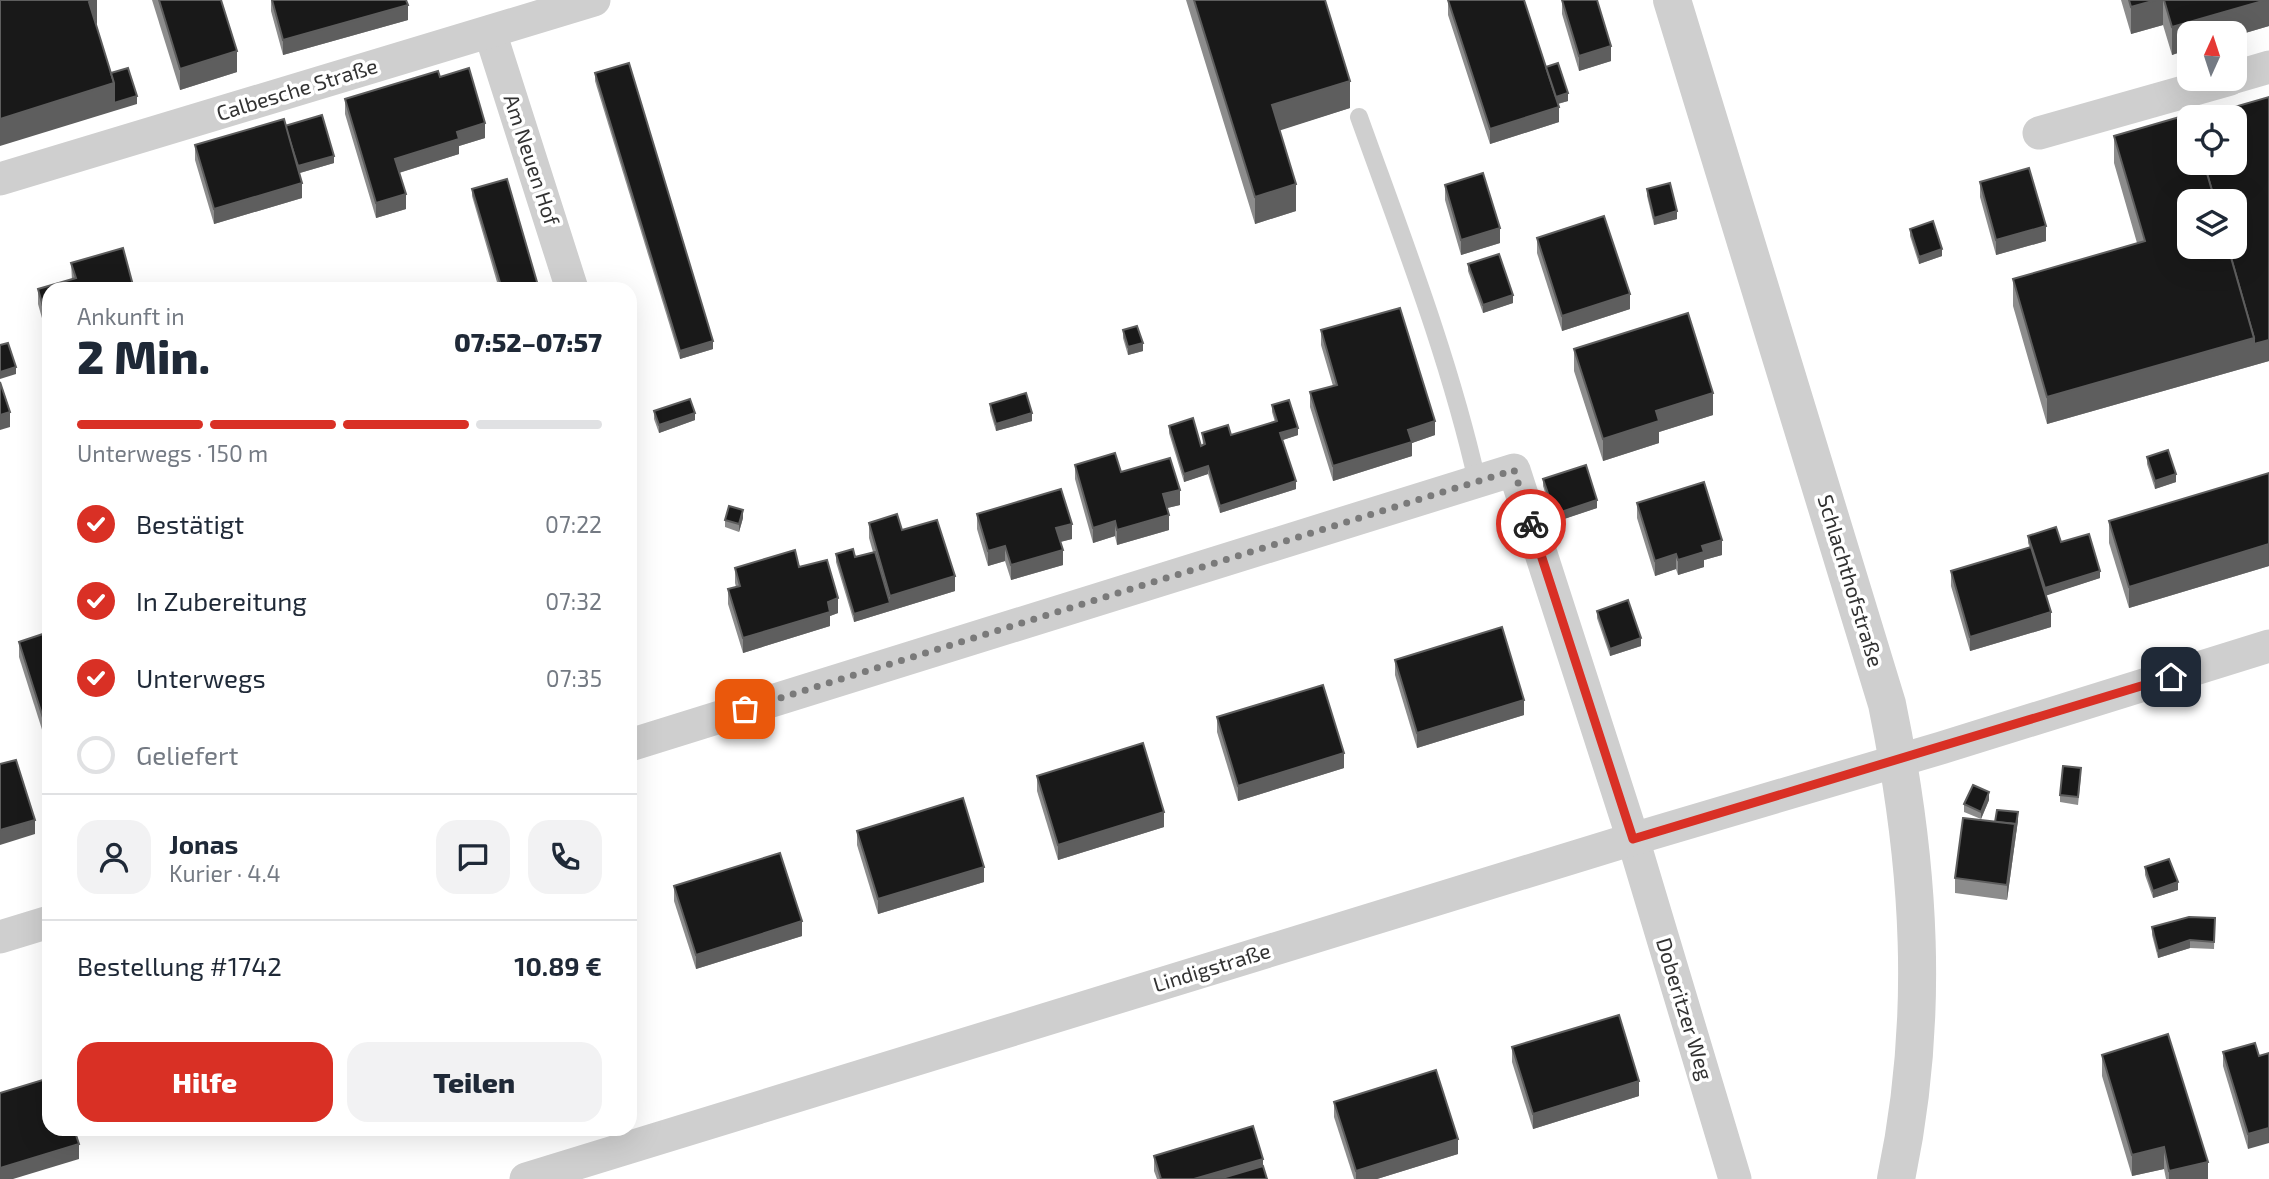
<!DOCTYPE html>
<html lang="de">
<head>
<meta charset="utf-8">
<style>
	:root { --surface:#fff; --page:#f2f2f3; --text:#1f2937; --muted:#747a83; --line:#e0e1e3; --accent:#d93025 }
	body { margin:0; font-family:"Exo 2",sans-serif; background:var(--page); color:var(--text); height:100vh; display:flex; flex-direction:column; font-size:26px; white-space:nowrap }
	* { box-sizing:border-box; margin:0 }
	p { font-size:23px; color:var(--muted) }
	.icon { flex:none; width:38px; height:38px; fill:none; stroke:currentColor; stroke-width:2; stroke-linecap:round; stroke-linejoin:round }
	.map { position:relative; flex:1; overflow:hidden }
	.sheet { position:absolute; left:42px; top:282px; width:595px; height:854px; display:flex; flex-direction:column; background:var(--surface); border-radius:21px; box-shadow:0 7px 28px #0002 }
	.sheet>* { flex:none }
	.needle { width:46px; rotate:3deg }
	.buttons { position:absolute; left:2177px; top:21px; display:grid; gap:14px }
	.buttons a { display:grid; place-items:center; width:70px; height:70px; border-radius:14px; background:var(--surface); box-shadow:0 7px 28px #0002; font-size:35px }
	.pin { position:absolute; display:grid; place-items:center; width:60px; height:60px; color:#fff; margin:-30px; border-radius:14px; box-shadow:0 4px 10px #0006 }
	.courier { position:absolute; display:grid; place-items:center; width:70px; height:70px; margin:-35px; border:5px solid #d93025; border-radius:50%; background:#fff; color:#222; box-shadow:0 2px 9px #0007 }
	.summary em { font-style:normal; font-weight:800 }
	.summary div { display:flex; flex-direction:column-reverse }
	.summary { display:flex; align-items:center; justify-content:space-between; height:119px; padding:0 35px }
	h1 { font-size:46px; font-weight:800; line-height:52px }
	.bar { display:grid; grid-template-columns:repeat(4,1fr); gap:10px 7px; align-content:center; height:84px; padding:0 35px }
	.bar i { height:9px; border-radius:5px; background:var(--line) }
	.bar .selected { background:var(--accent) }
	.bar p { grid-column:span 4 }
	.line { display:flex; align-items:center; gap:18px; padding:0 35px; border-top:2px solid var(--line) }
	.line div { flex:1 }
	.round { display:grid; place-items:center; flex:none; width:74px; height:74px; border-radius:21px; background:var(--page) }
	ol { padding:0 35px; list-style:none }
	li { display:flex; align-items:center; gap:21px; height:77px }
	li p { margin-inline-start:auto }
	li .icon { padding:7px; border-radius:50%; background:var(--accent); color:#fff; stroke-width:4 }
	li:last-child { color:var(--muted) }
	li i { width:38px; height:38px; border:4px solid var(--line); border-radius:50% }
	.button { display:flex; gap:14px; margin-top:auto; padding:14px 35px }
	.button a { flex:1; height:80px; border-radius:21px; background:var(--accent); color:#fff; font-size:28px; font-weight:800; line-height:80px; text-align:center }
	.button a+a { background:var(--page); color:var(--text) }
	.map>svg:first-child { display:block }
</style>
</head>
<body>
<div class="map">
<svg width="2269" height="1179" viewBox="0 0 2269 1179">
	<rect width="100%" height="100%" fill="#fff"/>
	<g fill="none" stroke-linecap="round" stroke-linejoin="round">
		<!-- service -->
		<path stroke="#cfcfcf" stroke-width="18" d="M1359 117C1402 237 1449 357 1477 481"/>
		<!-- minor -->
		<g stroke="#cfcfcf" stroke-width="33">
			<polyline points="490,32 572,289"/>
			<polyline points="2235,77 2269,67"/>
			<polyline points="2039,133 2230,79"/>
			<polyline points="0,179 594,0"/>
			<polyline points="630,745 1514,470 1633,839 1735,1179"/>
			<polyline points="0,937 49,922"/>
			<polyline points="526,1179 1633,839 1941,748 2269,646"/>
		</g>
		<!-- tertiary -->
		<path stroke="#cfcfcf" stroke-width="38" d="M1672 0 1887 704C1920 864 1930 1018 1896 1179"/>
	</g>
	<!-- wall -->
	<g fill="#8c8c8c">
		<polygon points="152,0 221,0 237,72 180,90"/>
		<polygon points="271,0 406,0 408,20 283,55 271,11"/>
		<polygon points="1186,0 1325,0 1350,108 1279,130 1296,211 1255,224"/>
		<polygon points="1448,0 1546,67 1568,101 1558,104 1559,122 1490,144 1448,15"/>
		<polygon points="1562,0 1611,61 1579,71 1562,14"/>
		<polygon points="2121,0 2269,0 2269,26 2235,36 2235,33 2189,33 2189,49 2172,55 2163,25 2131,34"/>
		<polygon points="595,73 713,349 680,359 595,81"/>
		<polygon points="440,77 485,138 459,146 459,154 399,173 406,209 376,218 345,114 345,99"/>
		<polygon points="2269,97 2269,361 2047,424 2013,306 2013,279 2137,243 2114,163 2114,136 2189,163"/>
		<polygon points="285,126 334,163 300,173 302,198 214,224 195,160 195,145"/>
		<polygon points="1980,182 2046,241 1996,255 1980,197"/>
		<polygon points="1445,185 1500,243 1461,255 1445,200"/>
		<polygon points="472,189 539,289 499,289 472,196"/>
		<polygon points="1647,189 1677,219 1654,225 1647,196"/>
		<polygon points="1910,229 1942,256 1919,264 1910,236"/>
		<polygon points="1537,238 1630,309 1562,331 1537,253"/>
		<polygon points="71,263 134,289 49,289 49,343 38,304 38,289 72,280"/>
		<polygon points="1468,264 1513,303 1483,313 1468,271"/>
		<polygon points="1123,330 1143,351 1128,355 1123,338"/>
		<polygon points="1321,330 1435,435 1412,443 1412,456 1333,481 1310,407 1310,392 1333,386 1321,345"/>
		<polygon points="1574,349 1713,415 1659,432 1659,443 1603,461 1574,371"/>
		<polygon points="990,404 1032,421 996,431 990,411"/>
		<polygon points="1272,405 1298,435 1282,440 1296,489 1220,513 1208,474 1184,482 1169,433 1169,426 1201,446 1203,445 1202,433 1231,435 1275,422 1272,412"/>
		<polygon points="654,411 695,420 659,433 654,419"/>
		<polygon points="2147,457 2176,482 2155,489 2147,464"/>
		<polygon points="1075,465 1121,472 1180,505 1167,508 1169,530 1117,545 1115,536 1093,543 1075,479"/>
		<polygon points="2269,473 2269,566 2129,608 2109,543 2109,521"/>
		<polygon points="1543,479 1597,508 1555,522 1543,486"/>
		<polygon points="1637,503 1722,555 1704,560 1704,567 1678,575 1676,569 1655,576 1637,518"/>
		<polygon points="977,514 1072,539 1060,542 1063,565 1011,580 1005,561 988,566 977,529"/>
		<polygon points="743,518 739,532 725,527 725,520"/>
		<polygon points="869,523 902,530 955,591 854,622 836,562 836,554 855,557 873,552 869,538"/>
		<polygon points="2028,536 2061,542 2100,578 2046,595 2051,627 1970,651 1951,586 1951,571 2030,548 2028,543"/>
		<polygon points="799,567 838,613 830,616 830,626 743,653 728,604 728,589 736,587 735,583 735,568"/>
		<polygon points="1597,611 1641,646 1610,656 1597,618"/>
		<polygon points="49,632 49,737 45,739 19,657 19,642"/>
		<polygon points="1395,660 1524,715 1417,748 1395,675"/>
		<polygon points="1217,717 1344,768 1238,801 1217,732"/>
		<polygon points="1037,776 1164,827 1058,860 1037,791"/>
		<polygon points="2081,776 2078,805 2060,802 2060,795"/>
		<polygon points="1989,800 1981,819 1964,812 1964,804"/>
		<polygon points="2018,820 2007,900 1955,893 1955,878 1995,822"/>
		<polygon points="857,831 984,882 878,914 857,845"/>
		<polygon points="2145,867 2178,890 2153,898 2145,875"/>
		<polygon points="674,886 802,936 696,969 674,901"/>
		<polygon points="2215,918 2214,949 2190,948 2158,958 2152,935 2152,927"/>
		<polygon points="1512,1047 1639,1096 1533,1129 1512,1062"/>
		<polygon points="2223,1052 2259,1056 2248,1149 2223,1066"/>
		<polygon points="2102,1055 2208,1179 2166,1179 2164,1169 2132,1176 2102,1076"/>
		<polygon points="1334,1102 1458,1154 1377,1179 1354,1179 1334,1117"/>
		<polygon points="1154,1156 1263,1166 1267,1179 1157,1179 1154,1171"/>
	</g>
	<!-- shaded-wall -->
	<g fill="#5e5e5e">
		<polygon points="94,0 97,0 97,26 89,2"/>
		<polygon points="2156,0 2163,0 2163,25 2131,34 2131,7"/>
		<polygon points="2266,0 2269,0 2269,26 2235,36 2235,33 2189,33 2189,49 2172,55 2172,27"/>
		<polygon points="408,5 408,20 283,55 283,40"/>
		<polygon points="1611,46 1611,61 1579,71 1579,56"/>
		<polygon points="237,51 237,72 180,90 180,69"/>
		<polygon points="1350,81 1350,108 1272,133 1272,105"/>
		<polygon points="114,83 114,111 0,146 0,119"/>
		<polygon points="1568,93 1568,101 1553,105 1553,98"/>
		<polygon points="137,96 137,104 114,111 114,103"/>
		<polygon points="1559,107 1559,122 1490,144 1490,129"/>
		<polygon points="485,123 485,138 459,146 459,154 395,174 395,159 457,132"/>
		<polygon points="334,156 334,163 296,174 296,167"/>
		<polygon points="302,183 302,198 214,224 214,209"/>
		<polygon points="1296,184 1296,211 1255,224 1255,197"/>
		<polygon points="406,194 406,209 376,218 376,203"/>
		<polygon points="1677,211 1677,219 1654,225 1654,218"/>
		<polygon points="2046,226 2046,241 1996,255 1996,240"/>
		<polygon points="1500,228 1500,243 1461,255 1461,240"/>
		<polygon points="1942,249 1942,256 1919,264 1919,257"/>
		<polygon points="1630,294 1630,309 1562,331 1562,316"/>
		<polygon points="1513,295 1513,303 1483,313 1483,305"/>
		<polygon points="2254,338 2269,340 2269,361 2047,424 2047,397"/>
		<polygon points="713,341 713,349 680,359 680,351"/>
		<polygon points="1143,343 1143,351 1128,355 1128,347"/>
		<polygon points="16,367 16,374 0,379 0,372"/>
		<polygon points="1713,393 1713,415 1659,432 1659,443 1603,461 1603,439 1656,411"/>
		<polygon points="10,412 10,427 0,430 0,415"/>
		<polygon points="695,413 695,420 659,433 659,425"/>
		<polygon points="1032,413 1032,421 996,431 996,424"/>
		<polygon points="1435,421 1435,435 1412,443 1412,456 1333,481 1333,466 1408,430"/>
		<polygon points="1298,428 1298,435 1280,441 1280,433"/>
		<polygon points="1208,466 1208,474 1184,482 1184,474"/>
		<polygon points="2176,474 2176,482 2155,489 2155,481"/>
		<polygon points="1296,481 1296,489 1220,513 1220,506"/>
		<polygon points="1180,490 1180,505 1163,509 1163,494"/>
		<polygon points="1597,500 1597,508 1555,522 1555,514"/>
		<polygon points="743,510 743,518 739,532 739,524"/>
		<polygon points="1169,515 1169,530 1117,545 1117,530"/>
		<polygon points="1115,521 1115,536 1093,543 1093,528"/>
		<polygon points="1072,524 1072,539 1056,543 1056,528"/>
		<polygon points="1722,540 1722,555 1704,560 1704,567 1678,575 1678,560 1702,546"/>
		<polygon points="2269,544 2269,566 2129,608 2129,587"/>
		<polygon points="1005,546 1005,561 988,566 988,551"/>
		<polygon points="1063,550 1063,565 1011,580 1011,565"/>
		<polygon points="1676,554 1676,569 1655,576 1655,561"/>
		<polygon points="2100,571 2100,578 2045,596 2045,588"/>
		<polygon points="955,576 955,591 854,622 854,614 890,603 890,596"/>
		<polygon points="838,598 838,613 830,616 830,626 743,653 743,638"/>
		<polygon points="2051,612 2051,627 1970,651 1970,637"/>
		<polygon points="1641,638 1641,646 1610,656 1610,649"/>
		<polygon points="1524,700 1524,715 1417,748 1417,733"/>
		<polygon points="49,723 49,737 45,739 45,724"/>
		<polygon points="1344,753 1344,768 1238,801 1238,786"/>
		<polygon points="1989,792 1989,800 1981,819 1981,812"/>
		<polygon points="1164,812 1164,827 1058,860 1058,845"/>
		<polygon points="2018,812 2018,820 2007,900 2007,885"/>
		<polygon points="35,820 35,834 0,845 0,830"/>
		<polygon points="984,867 984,882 878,914 878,899"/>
		<polygon points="2178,882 2178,890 2153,898 2153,891"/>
		<polygon points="802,921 802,936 696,969 696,955"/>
		<polygon points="2190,940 2190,948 2158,958 2158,951"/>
		<polygon points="1639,1081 1639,1096 1533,1129 1533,1114"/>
		<polygon points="2269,1128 2269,1143 2248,1149 2248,1134"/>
		<polygon points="152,1129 176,1129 152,1136"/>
		<polygon points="1458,1139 1458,1154 1377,1179 1356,1179 1356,1171"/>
		<polygon points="79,1144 79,1159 13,1179 0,1179 0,1168"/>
		<polygon points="2164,1147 2164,1169 2132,1176 2132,1155"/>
		<polygon points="1263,1159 1263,1173 1244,1179 1194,1179"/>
		<polygon points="2208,1162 2208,1179 2169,1179 2169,1171"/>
	</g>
	<!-- building -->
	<g fill="#191919" stroke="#5e5e5e" stroke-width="2">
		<polygon points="0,0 94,0 89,2 114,83 0,119"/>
		<polygon points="159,0 221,0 237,51 180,69"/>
		<polygon points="272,0 406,0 408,5 283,40"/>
		<polygon points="1194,0 1325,0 1350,81 1272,105 1296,184 1255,197"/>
		<polygon points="1448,0 1524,0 1559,107 1490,129"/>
		<polygon points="1562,0 1597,0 1611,46 1579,56"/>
		<polygon points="2129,0 2156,0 2131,7"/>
		<polygon points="2164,0 2266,0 2172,27"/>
		<polygon points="629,63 713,341 680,351 595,73"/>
		<polygon points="1558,63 1568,93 1556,97 1546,67"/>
		<polygon points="128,68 137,96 114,103 114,83 111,73"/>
		<polygon points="469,68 485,123 457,132 459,139 395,159 406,194 376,203 345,99 438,71 440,77"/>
		<polygon points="2269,97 2269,340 2254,344 2254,338 2228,247 2235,247 2235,201 2215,201 2204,163 2235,163 2235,117 2200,117"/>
		<polygon points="2190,114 2191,117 2189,117 2189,163 2204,163 2215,201 2189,201 2189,247 2228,247 2254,338 2047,397 2013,279 2145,241 2114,136"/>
		<polygon points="322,115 334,156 298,166 285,126"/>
		<polygon points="284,119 302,183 214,209 195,145"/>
		<polygon points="2029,168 2046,226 1996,240 1980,182"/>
		<polygon points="1483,173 1500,228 1461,240 1445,185"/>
		<polygon points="507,179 539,289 502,289 472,189"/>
		<polygon points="1670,183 1677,211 1654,218 1647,189"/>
		<polygon points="1604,216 1630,294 1562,316 1537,238"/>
		<polygon points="1933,221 1942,249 1919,257 1910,229"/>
		<polygon points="123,248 134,289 49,289 49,328 38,289 76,278 71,263"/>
		<polygon points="1499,254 1513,295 1483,305 1468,264"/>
		<polygon points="1400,308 1435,421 1408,430 1412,442 1333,466 1310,392 1337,385 1321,330"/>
		<polygon points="1688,313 1713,393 1656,411 1659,421 1603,439 1574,349"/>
		<polygon points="1137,326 1143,343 1128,347 1123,330"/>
		<polygon points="8,343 16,367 0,372 0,345"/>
		<polygon points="0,382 10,412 0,415"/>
		<polygon points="1026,393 1032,413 996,424 990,404"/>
		<polygon points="690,399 695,413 659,425 654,411"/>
		<polygon points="1289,400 1298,428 1280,433 1296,481 1220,506 1208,466 1184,474 1169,426 1193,418 1201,446 1205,444 1202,433 1228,425 1231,435 1277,421 1272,405"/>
		<polygon points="2168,450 2176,474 2155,481 2147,457"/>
		<polygon points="1115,453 1121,472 1170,458 1180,490 1163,494 1169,515 1117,530 1115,521 1093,528 1075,465"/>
		<polygon points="1586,465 1597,500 1555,514 1543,479"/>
		<polygon points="2269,473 2269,544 2129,587 2109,521"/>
		<polygon points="1704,482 1722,540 1702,546 1704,552 1678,560 1676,554 1655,561 1637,503"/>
		<polygon points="1061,489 1072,524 1056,528 1063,550 1011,565 1005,546 988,551 977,514"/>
		<polygon points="729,506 743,510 739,524 725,520"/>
		<polygon points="897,514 902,530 937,520 955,576 890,596 869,523"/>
		<polygon points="2056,527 2061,542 2089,534 2100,571 2045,588 2028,536"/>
		<polygon points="2031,547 2051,612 1970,637 1951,571"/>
		<polygon points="853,549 855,557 875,552 890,603 854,614 836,554"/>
		<polygon points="795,550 799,567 827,560 838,598 828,602 830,612 743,638 728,589 740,586 735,568"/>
		<polygon points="1628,600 1641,638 1610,649 1597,611"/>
		<polygon points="1502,627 1524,700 1417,733 1395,660"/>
		<polygon points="49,632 49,723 45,724 19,642"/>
		<polygon points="1323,685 1344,753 1238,786 1217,717"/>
		<polygon points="1143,743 1164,812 1058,845 1037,776"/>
		<polygon points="16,760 35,820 0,830 0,764"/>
		<polygon points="2063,766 2081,768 2078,797 2060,795"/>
		<polygon points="1973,785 1989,792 1981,812 1964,804"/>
		<polygon points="963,798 984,867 878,899 857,831"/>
		<polygon points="1997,810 2018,812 2015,832 2015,824 1995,822"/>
		<polygon points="1963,818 2015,824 2007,885 1955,878"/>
		<polygon points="780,853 802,921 696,955 674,886"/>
		<polygon points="2169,859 2178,882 2153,891 2145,867"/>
		<polygon points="2189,917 2215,918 2214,942 2190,940 2158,951 2152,927"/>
		<polygon points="1619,1015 1639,1081 1533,1114 1512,1047"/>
		<polygon points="2168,1034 2208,1162 2169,1171 2164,1147 2132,1155 2102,1055"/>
		<polygon points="2255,1043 2259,1056 2269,1053 2269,1128 2248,1134 2223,1052"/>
		<polygon points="1436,1070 1458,1139 1356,1171 1334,1102"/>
		<polygon points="49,1078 49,1129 74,1129 79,1144 0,1168 0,1093"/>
		<polygon points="1253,1126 1263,1159 1194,1179 1161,1179 1154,1156"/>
		<polygon points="1263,1166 1267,1179 1219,1179"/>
	</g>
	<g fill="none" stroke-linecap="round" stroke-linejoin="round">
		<!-- done -->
		<polyline stroke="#7a7a7a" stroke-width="7" stroke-dasharray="0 12.6" points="745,709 1514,470 1531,524"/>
		<!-- route -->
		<polyline stroke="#d93025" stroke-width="9" points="1531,524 1633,839 2171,677"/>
	</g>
	<g text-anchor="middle" stroke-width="7" stroke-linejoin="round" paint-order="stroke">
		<!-- street labels -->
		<g font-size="21" fill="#323232" stroke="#fff">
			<text transform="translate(297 90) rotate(-17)" y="7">Calbesche Straße</text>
			<text transform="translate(531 160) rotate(72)" y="7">Am Neuen Hof</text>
			<text transform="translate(1850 581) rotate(73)" y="7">Schlachthofstraße</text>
			<text transform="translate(1212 968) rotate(-17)" y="7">Lindigstraße</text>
			<text transform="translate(1684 1009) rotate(73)" y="7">Doberitzer Weg</text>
		</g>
	</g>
</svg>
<div class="buttons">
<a><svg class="needle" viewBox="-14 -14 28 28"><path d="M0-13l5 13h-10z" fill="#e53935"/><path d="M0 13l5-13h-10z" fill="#747a83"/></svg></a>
<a><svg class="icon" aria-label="locate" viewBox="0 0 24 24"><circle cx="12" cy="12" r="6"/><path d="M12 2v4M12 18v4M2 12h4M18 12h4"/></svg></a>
<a><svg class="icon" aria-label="layers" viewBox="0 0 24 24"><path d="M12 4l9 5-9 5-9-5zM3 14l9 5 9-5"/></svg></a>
</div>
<div class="pin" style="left:745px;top:709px;background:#ea580c"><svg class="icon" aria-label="bag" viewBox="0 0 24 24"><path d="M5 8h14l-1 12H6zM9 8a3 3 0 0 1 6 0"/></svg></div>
<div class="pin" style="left:2171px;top:677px;background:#1f2937"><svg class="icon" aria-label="home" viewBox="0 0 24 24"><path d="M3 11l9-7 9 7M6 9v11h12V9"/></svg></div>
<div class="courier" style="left:1531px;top:524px"><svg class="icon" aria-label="bike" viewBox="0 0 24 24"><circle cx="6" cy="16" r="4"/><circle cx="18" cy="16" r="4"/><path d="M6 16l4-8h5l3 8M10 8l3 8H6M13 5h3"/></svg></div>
<section class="sheet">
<div class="summary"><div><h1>2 Min.</h1><p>Ankunft in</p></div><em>07:52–07:57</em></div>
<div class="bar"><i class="selected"></i><i class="selected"></i><i class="selected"></i><i></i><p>Unterwegs · 150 m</p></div>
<ol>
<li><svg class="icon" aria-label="check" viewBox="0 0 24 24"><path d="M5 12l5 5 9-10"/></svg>Bestätigt<p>07:22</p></li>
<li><svg class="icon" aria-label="check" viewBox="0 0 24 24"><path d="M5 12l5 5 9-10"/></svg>In Zubereitung<p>07:32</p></li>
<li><svg class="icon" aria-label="check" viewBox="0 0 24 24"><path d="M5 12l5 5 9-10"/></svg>Unterwegs<p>07:35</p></li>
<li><i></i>Geliefert</li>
</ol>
<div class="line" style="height:126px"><a class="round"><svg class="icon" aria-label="person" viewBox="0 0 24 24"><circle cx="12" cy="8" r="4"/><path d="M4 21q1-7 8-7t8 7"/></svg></a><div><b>Jonas</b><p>Kurier · 4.4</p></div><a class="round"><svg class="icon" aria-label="chat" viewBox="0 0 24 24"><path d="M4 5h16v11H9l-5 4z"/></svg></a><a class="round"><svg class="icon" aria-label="phone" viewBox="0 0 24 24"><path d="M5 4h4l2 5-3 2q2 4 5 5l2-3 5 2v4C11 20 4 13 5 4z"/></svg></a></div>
<div class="line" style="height:91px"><div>Bestellung #1742</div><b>10.89 €</b></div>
<div class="button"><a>Hilfe</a><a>Teilen</a></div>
</section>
</div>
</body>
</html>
